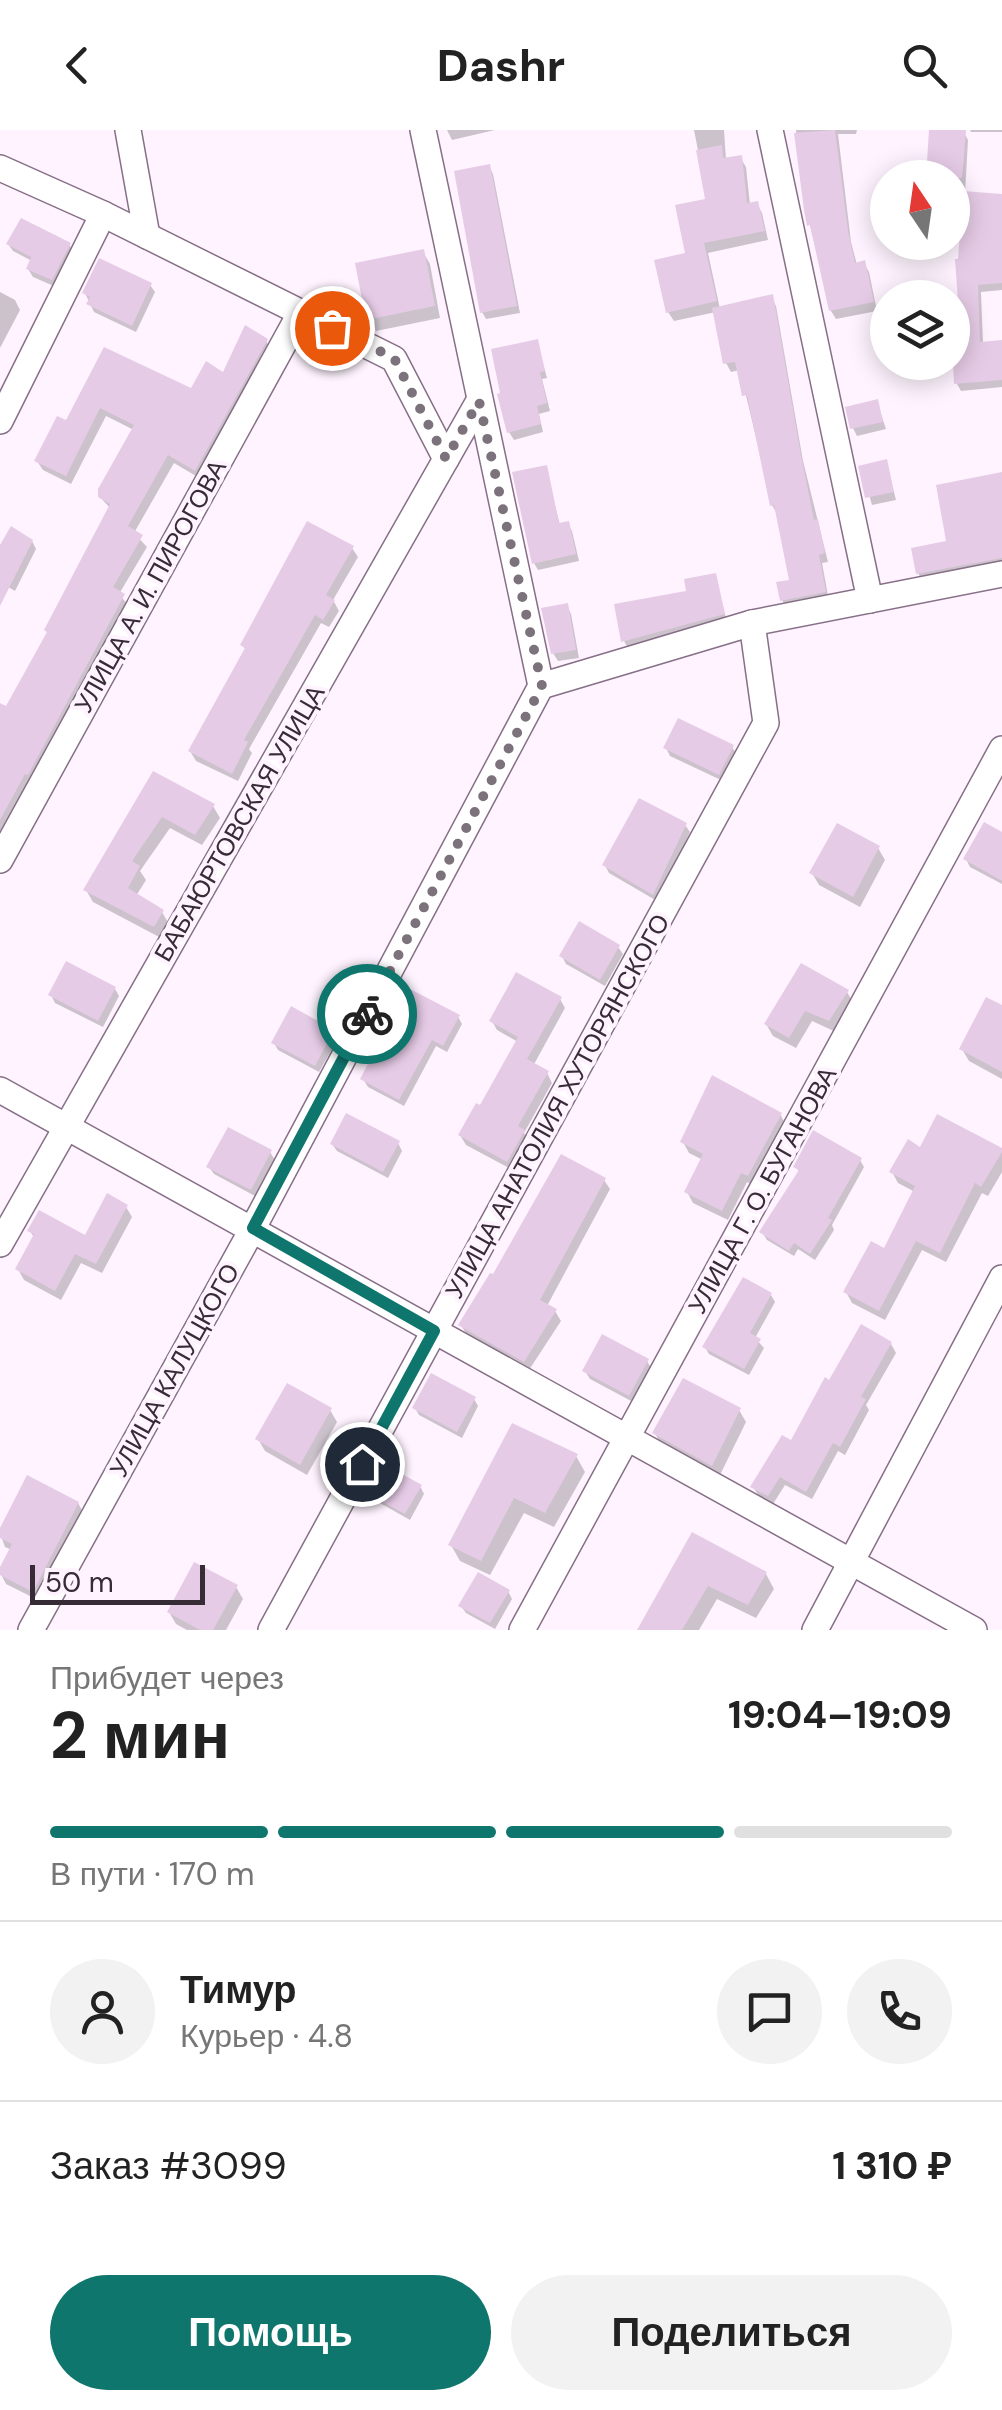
<!DOCTYPE html>
<html lang="ru">
<head>
<meta charset="utf-8">
<style>
	:root { --surface:#fff; --page:#f2f2f2; --text:#222; --muted:#767676; --line:#e0e0e0; --accent:#0f766e }
	body { margin:0; font-family:"DM Sans",sans-serif; background:var(--page); color:var(--text); height:100vh; display:flex; flex-direction:column; font-size:38px; white-space:nowrap }
	* { box-sizing:border-box; margin:0 }
	p { font-size:32px; color:var(--muted) }
	.icon { flex:none; width:55px; height:55px; fill:none; stroke:currentColor; stroke-width:2; stroke-linecap:round; stroke-linejoin:round }
	.map { position:relative; height:1500px; overflow:hidden }
	.sheet { display:flex; flex-direction:column; background:var(--surface); flex:1 }
	.sheet>* { flex:none }
	.needle { width:65px; rotate:347deg }
	.buttons { position:absolute; left:870px; top:30px; display:grid; gap:20px }
	.buttons a { display:grid; place-items:center; width:100px; height:100px; border-radius:50%; background:var(--surface); box-shadow:0 5px 25px #0003; font-size:50px }
	.scale { position:absolute; left:30px; bottom:25px; width:175px; box-sizing:border-box; padding-left:10px; border:5px solid #362c36; border-top:0; font-size:28px; line-height:35px; white-space:nowrap; color:#362c36; -webkit-text-stroke:8px #fef3fe; paint-order:stroke }
	.pin { position:absolute; display:grid; place-items:center; width:85px; height:85px; color:#fff; margin:-42px; border:5px solid #fff; border-radius:50%; box-shadow:0 2px 10px #0007 }
	.courier { position:absolute; display:grid; place-items:center; width:100px; height:100px; margin:-50px; border:8px solid #0f766e; border-radius:50%; background:#fff; color:#222; box-shadow:0 2px 12px #0007 }
	.headline em { font-style:normal; font-weight:700 }
	.headline div { display:flex; flex-direction:column-reverse }
	.headline { display:flex; align-items:center; justify-content:space-between; height:170px; padding:0 50px }
	h1 { font-size:65px; font-weight:700; line-height:75px }
	.bar { display:grid; grid-template-columns:repeat(4,1fr); gap:15px 10px; align-content:center; height:120px; padding:0 50px }
	.bar i { height:12px; border-radius:8px; background:var(--line) }
	.bar .current { background:var(--accent) }
	.bar p { grid-column:span 4 }
	.line { display:flex; align-items:center; gap:25px; padding:0 50px; border-top:2px solid var(--line) }
	.line div { flex:1 }
	.round { display:grid; place-items:center; flex:none; width:105px; height:105px; border-radius:52px; background:var(--page) }
	.cta { display:flex; gap:20px; margin-top:auto; padding:20px 50px }
	.cta a { flex:1; height:115px; border-radius:60px; background:var(--accent); color:#fff; font-size:40px; font-weight:700; line-height:115px; text-align:center }
	.cta a+a { background:var(--page); color:var(--text) }
	header { display:flex; justify-content:space-between; align-items:center; height:130px; padding:0 50px; background:var(--surface); font-size:45px; font-weight:700 }
	.map>svg:first-child { display:block }
</style>
</head>
<body>
<header><svg class="icon" aria-label="back" viewBox="0 0 24 24"><path d="M15 5l-7 7 7 7"/></svg>Dashr<svg class="icon" aria-label="search" viewBox="0 0 24 24"><circle cx="10" cy="10" r="6"/><path d="M15 15l6 6"/></svg></header>
<div class="map">
<svg width="1002" height="1500" viewBox="0 0 1002 1500">
	<rect width="100%" height="100%" fill="#fef3fe"/>
	<!-- shadow -->
	<g fill="#0003">
		<polygon points="447,0 495,0 452,10"/>
		<polygon points="694,0 724,0 726,30 740,27 746,37 750,75 757,74 762,83 768,110 708,123 720,179 771,167 776,176 803,331 828,432 822,433 829,471 787,479 782,470 792,452 777,384 772,375 740,240 731,242 726,233 716,182 674,191 668,182 708,71"/>
		<polygon points="796,0 857,0 856,4 838,4 851,112 857,135 864,133 869,142 877,181 836,189 831,181 806,79"/>
		<polygon points="970,0 1002,0 1002,2 971,2"/>
		<polygon points="964,3 968,10 965,64 1002,66 1002,160 981,162 983,214 1002,212 1002,257 961,261 957,254 964,216 961,131 965,66 952,65 952,48"/>
		<polygon points="489,37 493,44 520,183 486,189 482,182"/>
		<polygon points="8,114 69,114 73,122 56,157 33,147 28,139 32,131 13,121"/>
		<polygon points="423,122 430,134 440,188 376,201 369,189"/>
		<polygon points="150,155 155,162 136,202 94,182 85,163"/>
		<polygon points="0,162 15,170 20,180 0,218"/>
		<polygon points="266,211 272,221 201,349 174,333 134,403 147,417 119,464 129,476 0,703 0,575 7,579 49,504 111,379 98,365 134,300 106,286 71,354 43,340 37,331 67,294 105,220 192,262 224,245"/>
		<polygon points="537,212 547,248 542,249 550,281 539,284 543,302 514,310 509,302"/>
		<polygon points="877,272 886,299 857,306 853,298"/>
		<polygon points="886,332 896,370 872,375 861,337"/>
		<polygon points="545,338 560,395 568,394 572,401 579,431 538,440 534,433"/>
		<polygon points="1002,345 1002,439 924,454 918,443 948,413"/>
		<polygon points="32,411 36,419 15,461 8,457 0,471 0,420"/>
		<polygon points="352,418 358,427 333,470 339,481 329,497 321,493 249,619 252,623 238,651 196,631 190,621 246,521 243,515"/>
		<polygon points="715,446 727,492 628,518 624,511"/>
		<polygon points="567,476 571,484 579,528 558,531 553,523"/>
		<polygon points="732,617 737,625 723,651 670,626 666,618"/>
		<polygon points="154,644 213,676 220,688 202,715 170,698 140,741 146,750 136,766 162,782 169,794 161,808 93,772 86,760"/>
		<polygon points="685,695 690,702 657,771 609,743 605,735"/>
		<polygon points="1002,705 1002,754 970,737 966,729"/>
		<polygon points="878,718 885,730 860,777 819,755 812,743"/>
		<polygon points="618,817 623,824 605,856 566,834 562,826"/>
		<polygon points="115,859 119,866 103,897 55,873 51,865"/>
		<polygon points="847,862 854,874 836,902 812,891 796,918 773,906 766,894"/>
		<polygon points="560,869 565,878 533,936 547,943 552,953 524,1003 529,1011 513,1040 466,1015 460,1005 480,978 518,912 497,900 492,891"/>
		<polygon points="1002,878 1002,949 969,931 962,919"/>
		<polygon points="458,887 462,894 447,922 436,916 404,976 368,957 363,949"/>
		<polygon points="333,902 337,910 319,942 278,920 274,913"/>
		<polygon points="780,984 786,995 754,1056 747,1052 728,1090 693,1073 687,1062 703,1030 689,1023 683,1012"/>
		<polygon points="398,1013 402,1021 388,1048 337,1021 332,1014"/>
		<polygon points="921,1020 1002,1021 1002,1042 988,1066 982,1063 946,1132 922,1120 885,1190 852,1173 846,1162 885,1121 915,1062 898,1053 892,1042"/>
		<polygon points="270,1022 275,1030 255,1066 214,1044 209,1037"/>
		<polygon points="860,1030 864,1037 832,1095 834,1100 815,1130 798,1119 794,1126 767,1110 762,1102 800,1043 796,1037"/>
		<polygon points="604,1050 610,1059 547,1176 555,1181 561,1191 529,1240 467,1205 461,1195"/>
		<polygon points="126,1077 132,1087 102,1143 81,1133 61,1170 24,1150 18,1139 35,1109 30,1101 86,1108"/>
		<polygon points="771,1165 775,1172 755,1208 764,1218 749,1245 709,1224 705,1217"/>
		<polygon points="891,1214 896,1223 866,1275 869,1280 845,1325 838,1321 812,1369 785,1355 773,1374 759,1366 753,1357 792,1313 830,1253"/>
		<polygon points="647,1231 651,1238 633,1272 590,1249 585,1241"/>
		<polygon points="474,1269 478,1276 462,1308 419,1285 415,1278"/>
		<polygon points="330,1280 337,1292 307,1345 265,1321 258,1309"/>
		<polygon points="739,1280 746,1292 719,1347 661,1315 655,1303"/>
		<polygon points="514,1297 576,1326 585,1342 554,1397 524,1383 490,1445 460,1431 451,1415"/>
		<polygon points="420,1356 424,1364 410,1390 380,1373 375,1366"/>
		<polygon points="78,1373 84,1384 40,1471 6,1454 0,1442 12,1420 5,1417 0,1403"/>
		<polygon points="693,1405 766,1444 774,1459 756,1488 717,1469 699,1500 639,1500"/>
		<polygon points="236,1457 243,1469 226,1500 187,1500 176,1494 169,1482"/>
		<polygon points="508,1461 512,1469 495,1499 466,1483 461,1476"/>
	</g>
	<!-- building -->
	<g fill="#e6cbe6">
		<polygon points="835,0 848,101 855,133 865,130 874,172 829,181 810,95 807,96 804,80 794,3"/>
		<polygon points="929,0 966,0 962,48 926,48"/>
		<polygon points="722,15 723,28 742,25 747,73 758,71 765,101 704,113 717,171 666,183 654,130 685,123 675,75 705,69 696,20"/>
		<polygon points="490,34 517,176 480,183 454,41"/>
		<polygon points="963,61 1002,64 1002,153 978,155 980,212 1002,210 1002,250 954,254 952,214 961,214 955,129 958,129"/>
		<polygon points="21,88 71,113 52,150 26,139 31,127 6,114"/>
		<polygon points="424,119 435,176 366,190 355,133"/>
		<polygon points="99,128 152,153 132,196 86,174 90,167 82,163"/>
		<polygon points="773,164 800,320 814,390 818,389 825,423 819,425 826,462 780,471 776,452 789,450 774,375 770,376 747,265 742,266 735,232 723,234 712,178"/>
		<polygon points="245,195 268,209 195,341 168,325 128,396 143,405 113,457 125,464 28,645 25,644 0,690 0,573 6,576 47,502 44,500 110,374 98,367 98,359 134,295 100,278 66,346 34,331 57,286 66,290 104,217 191,258 206,231 223,242"/>
		<polygon points="538,209 545,241 540,242 547,273 537,276 541,294 507,303 497,264 500,263 491,219"/>
		<polygon points="878,269 883,292 850,299 845,277"/>
		<polygon points="887,329 894,362 865,368 858,336"/>
		<polygon points="547,335 559,393 569,391 576,424 532,434 512,342"/>
		<polygon points="1002,342 1002,428 916,444 911,418 946,411 936,355"/>
		<polygon points="307,391 354,416 326,465 335,470 323,490 315,485 244,610 248,612 232,644 188,621 245,518 240,515"/>
		<polygon points="11,396 33,410 0,476 0,415"/>
		<polygon points="716,443 725,484 621,512 614,474 686,461 684,449"/>
		<polygon points="568,473 576,520 551,524 541,478"/>
		<polygon points="678,588 734,615 719,645 663,618"/>
		<polygon points="153,641 215,674 195,705 162,687 132,731 140,736 128,758 164,780 154,797 83,760"/>
		<polygon points="639,668 687,693 653,765 602,735"/>
		<polygon points="984,692 1002,702 1002,751 963,729"/>
		<polygon points="837,693 880,716 853,767 809,743"/>
		<polygon points="579,791 620,815 600,850 559,826"/>
		<polygon points="66,831 116,857 98,891 48,865"/>
		<polygon points="801,833 849,860 829,891 805,881 789,908 764,894"/>
		<polygon points="516,842 562,867 527,929 549,941 518,996 525,1000 507,1032 458,1005 476,973 480,975 518,907 489,891"/>
		<polygon points="408,858 460,885 443,916 432,910 399,970 360,949"/>
		<polygon points="986,867 1002,875 1002,942 959,919"/>
		<polygon points="291,876 334,900 315,936 271,913"/>
		<polygon points="712,945 782,983 748,1046 741,1043 722,1081 684,1062 703,1024 680,1012"/>
		<polygon points="346,983 400,1011 383,1042 330,1014"/>
		<polygon points="937,984 1002,1018 1002,1022 981,1057 975,1053 940,1123 916,1111 879,1181 843,1162 871,1111 884,1118 915,1056 889,1042 908,1009 920,1017"/>
		<polygon points="228,997 272,1020 251,1060 206,1037"/>
		<polygon points="813,1000 862,1028 828,1088 832,1090 810,1124 794,1113 789,1121 759,1102 799,1040 793,1037"/>
		<polygon points="561,1024 606,1048 540,1170 557,1179 524,1232 458,1195 490,1143 493,1144"/>
		<polygon points="107,1063 128,1075 96,1134 75,1124 55,1161 15,1139 34,1104 27,1101 39,1080 85,1105"/>
		<polygon points="743,1147 772,1163 750,1203 761,1209 744,1239 702,1217"/>
		<polygon points="861,1194 892,1212 861,1267 866,1269 840,1317 833,1313 806,1362 780,1347 768,1366 750,1357 782,1305 791,1310 825,1247 829,1250"/>
		<polygon points="602,1204 649,1229 629,1266 582,1241"/>
		<polygon points="431,1243 476,1267 457,1302 412,1278"/>
		<polygon points="683,1248 741,1278 712,1336 652,1303"/>
		<polygon points="287,1253 332,1278 300,1335 255,1309"/>
		<polygon points="512,1293 578,1324 545,1383 514,1368 481,1431 448,1415"/>
		<polygon points="389,1337 422,1355 405,1384 372,1366"/>
		<polygon points="27,1345 79,1372 33,1462 0,1445 0,1437 12,1414 0,1408 0,1398"/>
		<polygon points="692,1402 767,1442 748,1475 708,1456 682,1500 637,1500"/>
		<polygon points="194,1432 238,1455 213,1500 200,1500 167,1482"/>
		<polygon points="478,1442 510,1460 490,1493 458,1476"/>
	</g>
	<g fill="none" stroke-linecap="round" stroke-linejoin="round">
		<defs>
			<g id="street">
				<polyline points="128,0 147,106"/>
				<polyline points="423,0 541,556"/>
				<polyline points="770,0 870,470"/>
				<polyline points="0,38 103,84 394,229 446,329"/>
				<polyline points="0,291 103,84"/>
				<polyline points="541,556 752,493 1002,444"/>
				<polyline points="0,730 301,182"/>
				<polyline points="0,960 974,1500"/>
				<polyline points="0,1114 479,271"/>
				<polyline points="31,1500 253,1098 541,556"/>
				<polyline points="271,1500 766,593 752,493"/>
				<polyline points="522,1500 1002,619"/>
				<polyline points="815,1500 1002,1148"/>
			</g>
		</defs>
		<!-- street casing -->
		<use href="#street" stroke="#876f87" stroke-width="28"/>
		<!-- street -->
		<use href="#street" stroke="#fff" stroke-width="25"/>
	</g>
	<g fill="none" stroke-linecap="round" stroke-linejoin="round">
		<!-- done -->
		<polyline stroke="#7c727c" stroke-width="10" stroke-dasharray="0 18" points="332,198 394,228 446,329 479,271 542,556 367,884"/>
		<!-- route -->
		<polyline stroke="#0f766e" stroke-width="12" points="362,1334 434,1201 253,1098 367,884"/>
	</g>
	<g text-anchor="middle" stroke-width="8" stroke-linejoin="round" paint-order="stroke">
		<!-- street labels -->
		<g font-size="25" fill="#362c36" stroke="#fef3fe">
			<text transform="translate(150 456) rotate(-61)" y="9">УЛИЦА А. И. ПИРОГОВА</text>
			<text transform="translate(239 693) rotate(-60)" y="9">БАБАЮРТОВСКАЯ УЛИЦА</text>
			<text transform="translate(557 976) rotate(-61)" y="9">УЛИЦА АНАТОЛИЯ ХУТОРЯНСКОГО</text>
			<text transform="translate(762 1060) rotate(-61)" y="9">УЛИЦА Г. О. БУГАНОВА</text>
			<text transform="translate(174 1240) rotate(-61)" y="9">УЛИЦА КАЛУЦКОГО</text>
		</g>
	</g>
</svg>
<div class="buttons">
<a><svg class="needle" viewBox="-14 -14 28 28"><path d="M0-13l5 13h-10z" fill="#e53935"/><path d="M0 13l5-13h-10z" fill="#767676"/></svg></a>
<a><svg class="icon" aria-label="layers" viewBox="0 0 24 24"><path d="M12 4l9 5-9 5-9-5zM3 14l9 5 9-5"/></svg></a>
</div>
<div class="scale">50 m</div>
<div class="pin" style="left:332px;top:198px;background:#ea580c"><svg class="icon" aria-label="bag" viewBox="0 0 24 24"><path d="M5 8h14l-1 12H6zM9 8a3 3 0 0 1 6 0"/></svg></div>
<div class="pin" style="left:362px;top:1334px;background:#1f2937"><svg class="icon" aria-label="home" viewBox="0 0 24 24"><path d="M3 11l9-7 9 7M6 9v11h12V9"/></svg></div>
<div class="courier" style="left:367px;top:884px"><svg class="icon" aria-label="bike" viewBox="0 0 24 24"><circle cx="6" cy="16" r="4"/><circle cx="18" cy="16" r="4"/><path d="M6 16l4-8h5l3 8M10 8l3 8H6M13 5h3"/></svg></div>
</div>
<section class="sheet">
<div class="headline"><div><h1>2 мин</h1><p>Прибудет через</p></div><em>19:04–19:09</em></div>
<div class="bar"><i class="current"></i><i class="current"></i><i class="current"></i><i></i><p>В пути · 170 m</p></div>
<div class="line" style="height:180px"><a class="round"><svg class="icon" aria-label="person" viewBox="0 0 24 24"><circle cx="12" cy="8" r="4"/><path d="M4 21q1-7 8-7t8 7"/></svg></a><div><b>Тимур</b><p>Курьер · 4.8</p></div><a class="round"><svg class="icon" aria-label="chat" viewBox="0 0 24 24"><path d="M4 5h16v11H9l-5 4z"/></svg></a><a class="round"><svg class="icon" aria-label="phone" viewBox="0 0 24 24"><path d="M5 4h4l2 5-3 2q2 4 5 5l2-3 5 2v4C11 20 4 13 5 4z"/></svg></a></div>
<div class="line" style="height:130px"><div>Заказ #3099</div><b>1 310 ₽</b></div>
<div class="cta"><a>Помощь</a><a>Поделиться</a></div>
</section>
</body>
</html>
